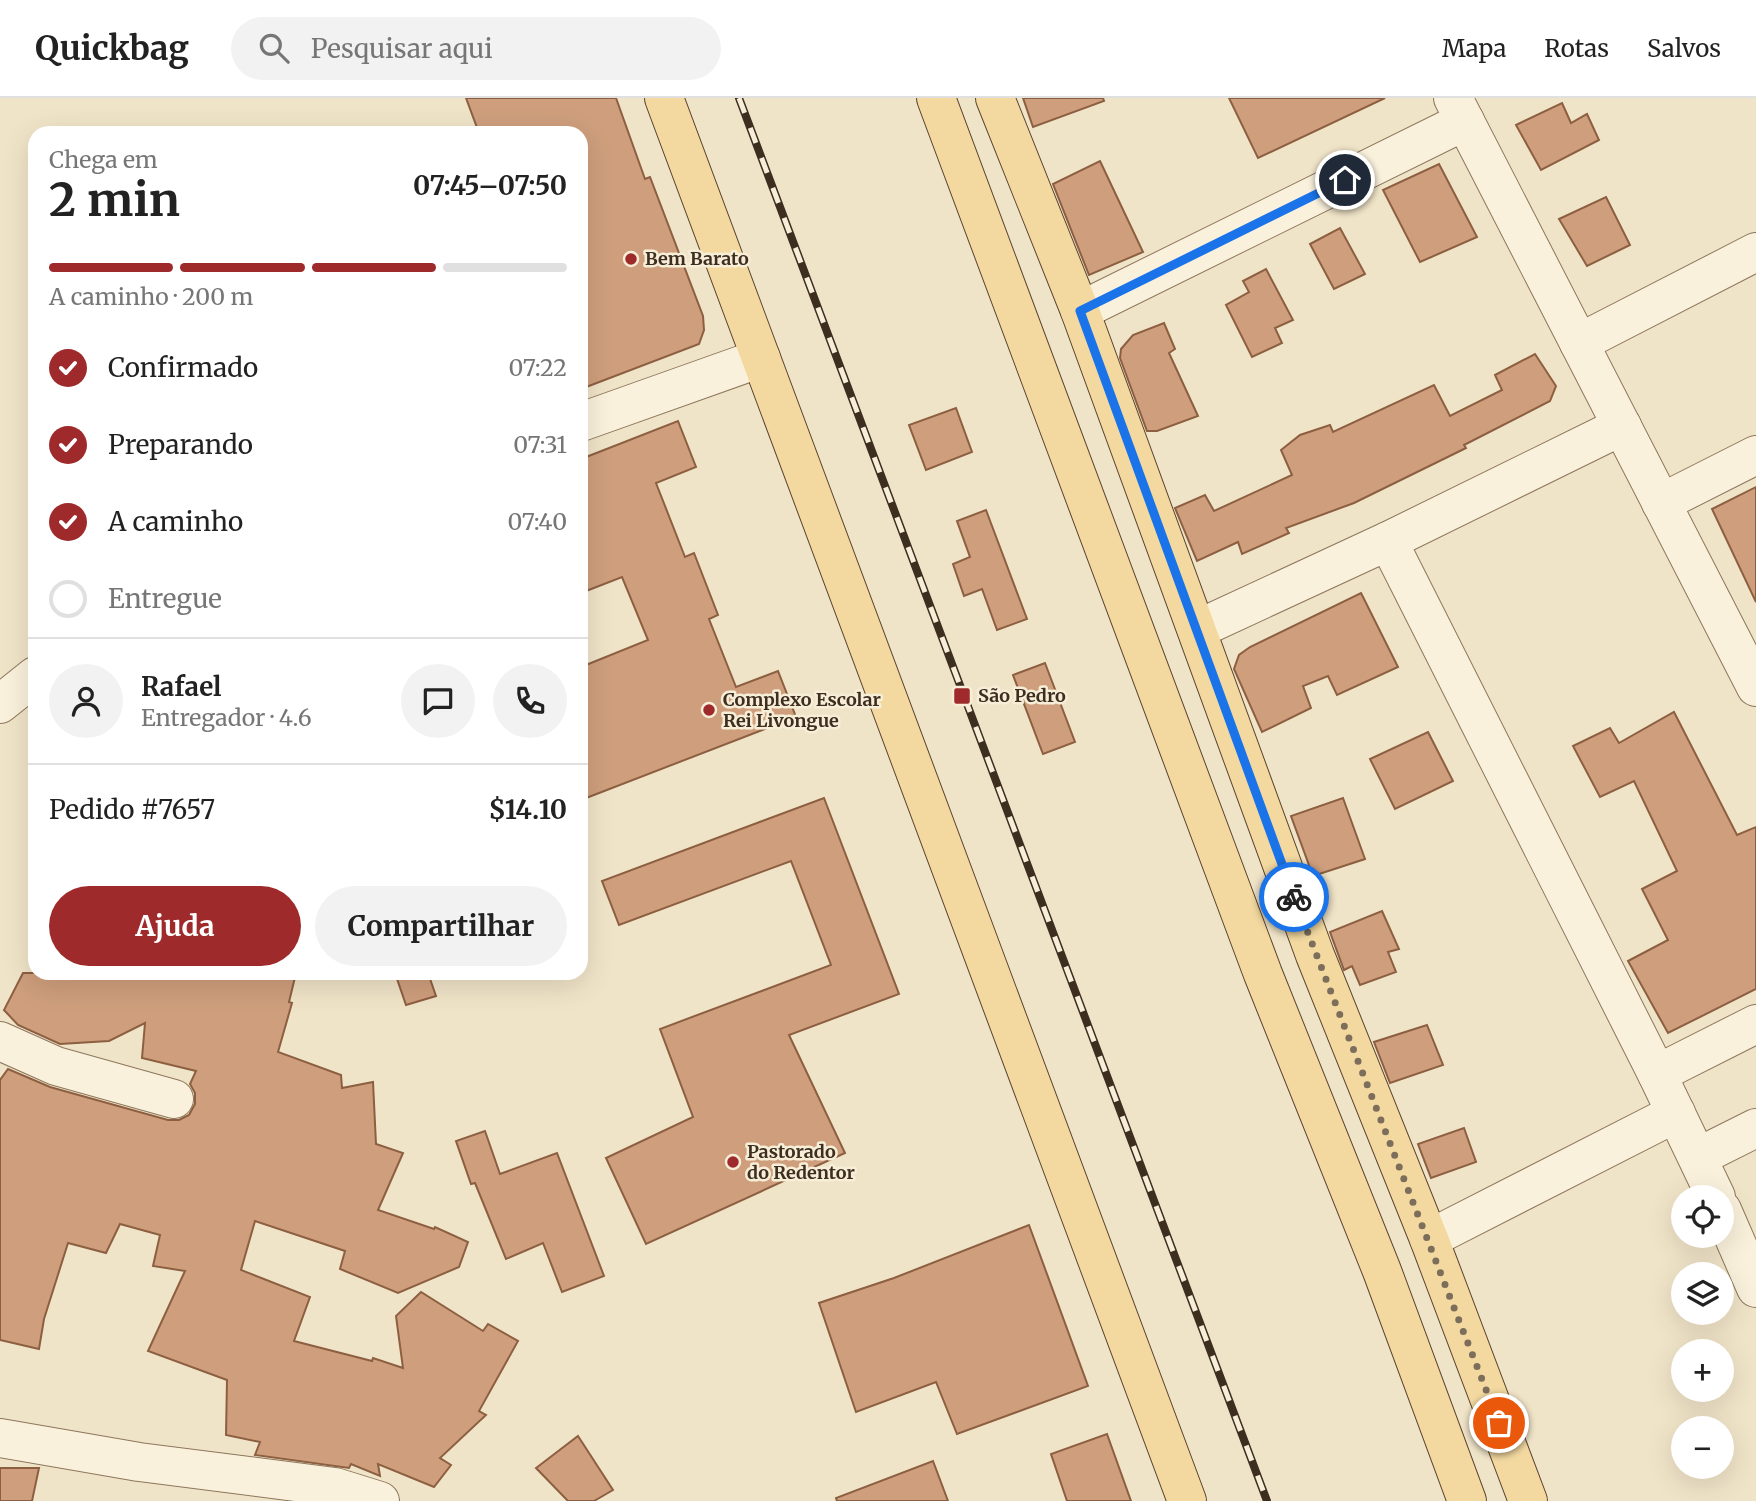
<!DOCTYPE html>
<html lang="pt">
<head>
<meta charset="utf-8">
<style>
	:root { --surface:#fff; --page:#f2f2f2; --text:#222; --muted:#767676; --line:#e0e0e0; --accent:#9e2a2b }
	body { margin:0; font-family:Merriweather,serif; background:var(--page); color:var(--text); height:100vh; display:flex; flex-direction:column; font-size:26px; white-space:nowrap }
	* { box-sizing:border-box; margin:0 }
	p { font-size:23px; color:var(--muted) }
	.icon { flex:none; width:38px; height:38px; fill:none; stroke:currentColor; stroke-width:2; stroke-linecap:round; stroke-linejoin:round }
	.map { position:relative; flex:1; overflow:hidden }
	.side { position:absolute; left:28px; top:28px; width:560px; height:854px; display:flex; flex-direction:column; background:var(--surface); border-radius:21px; box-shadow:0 7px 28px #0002 }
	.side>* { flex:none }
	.fabs { position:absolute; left:1671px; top:1087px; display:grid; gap:14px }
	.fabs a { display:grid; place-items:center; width:63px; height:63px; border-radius:50%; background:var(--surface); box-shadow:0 7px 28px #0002; font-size:35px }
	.pin { position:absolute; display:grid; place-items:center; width:60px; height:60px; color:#fff; margin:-30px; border:4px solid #fff; border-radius:50%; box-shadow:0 2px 7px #0007 }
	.courier { position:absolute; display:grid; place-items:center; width:70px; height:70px; margin:-35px; border:5px solid #1a73e8; border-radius:50%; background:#fff; color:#222; box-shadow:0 2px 9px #0007 }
	.summary em { font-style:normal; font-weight:700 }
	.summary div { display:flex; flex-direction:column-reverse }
	.summary { display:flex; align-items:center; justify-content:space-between; height:119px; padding:0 21px }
	h1 { font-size:46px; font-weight:700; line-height:52px }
	.bar { display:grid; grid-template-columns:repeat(4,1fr); gap:10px 7px; align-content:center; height:84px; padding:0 21px }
	.bar i { height:9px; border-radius:5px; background:var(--line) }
	.bar .active { background:var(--accent) }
	.bar p { grid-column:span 4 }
	.line { display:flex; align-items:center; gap:18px; padding:0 21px; border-top:2px solid var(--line) }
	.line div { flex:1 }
	.round { display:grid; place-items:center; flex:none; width:74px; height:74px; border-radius:37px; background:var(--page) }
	ol { padding:0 21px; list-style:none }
	li { display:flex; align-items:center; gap:21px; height:77px }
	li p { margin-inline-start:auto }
	li .icon { padding:7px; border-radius:50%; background:var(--accent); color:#fff; stroke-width:4 }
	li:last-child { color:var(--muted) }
	li i { width:38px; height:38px; border:4px solid var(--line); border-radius:50% }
	.action { display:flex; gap:14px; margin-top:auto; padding:14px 21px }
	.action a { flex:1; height:80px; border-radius:42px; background:var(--accent); color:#fff; font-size:28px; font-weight:700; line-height:80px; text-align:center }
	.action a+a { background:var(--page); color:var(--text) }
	header { display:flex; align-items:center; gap:42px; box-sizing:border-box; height:98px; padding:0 35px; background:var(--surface); border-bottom:2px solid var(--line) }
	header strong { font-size:33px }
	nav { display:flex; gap:38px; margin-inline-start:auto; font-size:24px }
	.search { width:490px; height:63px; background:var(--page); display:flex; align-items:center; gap:18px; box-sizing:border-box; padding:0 24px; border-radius:38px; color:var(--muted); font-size:26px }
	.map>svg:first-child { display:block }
</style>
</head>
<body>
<header>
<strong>Quickbag</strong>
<div class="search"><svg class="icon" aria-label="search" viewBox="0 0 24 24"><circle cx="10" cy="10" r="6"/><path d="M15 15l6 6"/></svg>Pesquisar aqui</div>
<nav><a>Mapa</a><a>Rotas</a><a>Salvos</a></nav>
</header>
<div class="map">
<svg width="1756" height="1403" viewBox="0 0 1756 1403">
	<rect width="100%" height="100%" fill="#f0e4c8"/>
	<!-- building -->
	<g fill="#cf9f7d" stroke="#8d5f41" stroke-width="2">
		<polygon points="466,0 616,0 645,81 650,79 703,218 704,232 699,246 581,291 581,35 479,35"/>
		<polygon points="1023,0 1103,0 1104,3 1033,29"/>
		<polygon points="1229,0 1385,0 1258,60"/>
		<polygon points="1562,5 1571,25 1587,16 1599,42 1541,72 1516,27"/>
		<polygon points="1100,63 1143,154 1089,177 1053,86"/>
		<polygon points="1439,66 1477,139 1420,164 1383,92"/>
		<polygon points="1606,99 1630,147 1587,168 1559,121"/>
		<polygon points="1340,130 1365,176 1334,191 1310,146"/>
		<polygon points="1266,171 1293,222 1275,230 1282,245 1252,259 1226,207 1249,194 1243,183"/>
		<polygon points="1164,225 1175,251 1169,255 1198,318 1157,333 1147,333 1120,260 1121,251 1133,237"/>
		<polygon points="1535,256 1556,288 1550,303 1464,347 1466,350 1354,405 1286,430 1289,435 1242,456 1238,444 1197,463 1175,410 1205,397 1214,413 1292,377 1281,352 1300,337 1330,327 1333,334 1434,287 1450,318 1502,292 1495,277"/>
		<polygon points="956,310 972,354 926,372 909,327"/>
		<polygon points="678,323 696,369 656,385 685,459 694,455 718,517 709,521 736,589 778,573 796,619 581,702 581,569 648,542 622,479 581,495 581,361"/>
		<polygon points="1756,389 1756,504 1712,411"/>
		<polygon points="986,412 1027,521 997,532 982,491 964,498 953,466 970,459 957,423"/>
		<polygon points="1361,495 1398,569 1337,597 1328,578 1303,588 1311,610 1262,634 1234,571 1239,557 1250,549"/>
		<polygon points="1045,565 1075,644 1043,656 1013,577"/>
		<polygon points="1674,614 1737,737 1756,729 1756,891 1668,935 1628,863 1668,842 1642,791 1677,773 1634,683 1600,699 1573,648 1610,630 1619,645"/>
		<polygon points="1428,634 1453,683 1395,711 1370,661"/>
		<polygon points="824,700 899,896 789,937 845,1055 646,1146 606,1060 693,1019 660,931 831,867 791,763 619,827 602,783"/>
		<polygon points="1343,700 1365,761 1313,778 1291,718"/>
		<polygon points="1382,813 1399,851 1388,854 1396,874 1360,887 1352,868 1344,872 1330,834"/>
		<polygon points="23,875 296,875 289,904 292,905 278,954 341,977 342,990 373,984 376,1046 403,1055 378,1112 434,1131 435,1129 468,1144 459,1169 398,1195 340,1171 345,1153 255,1123 241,1172 310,1199 294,1243 372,1263 373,1260 403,1270 396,1218 421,1194 483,1233 488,1226 518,1243 479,1313 486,1317 440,1360 451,1367 434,1389 378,1366 380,1378 351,1366 349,1370 255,1357 260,1344 226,1337 227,1282 148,1253 185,1173 153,1168 160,1137 120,1126 106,1155 68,1145 44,1221 39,1251 0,1242 0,982 8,971 50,989 168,1022 179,1022 189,1017 195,1006 195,995 190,986 196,973 142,960 145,925 109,943 60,946 18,927 4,912"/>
		<polygon points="395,875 428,875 436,898 406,907"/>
		<polygon points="1427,927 1443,967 1390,985 1374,944"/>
		<polygon points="1464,1030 1476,1064 1431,1080 1418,1046"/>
		<polygon points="485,1033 500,1076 557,1055 604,1178 562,1194 543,1145 506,1161 475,1085 471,1086 456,1043"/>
		<polygon points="1029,1127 1088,1288 957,1336 936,1284 856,1314 819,1205 894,1180"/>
		<polygon points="1107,1336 1131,1403 1067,1403 1051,1356"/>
		<polygon points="578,1338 613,1392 594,1403 568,1403 536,1370"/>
		<polygon points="933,1363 948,1403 837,1403 836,1400"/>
		<polygon points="0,1370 39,1370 32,1403 0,1403"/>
	</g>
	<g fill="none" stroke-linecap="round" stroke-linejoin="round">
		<defs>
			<g id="minor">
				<polyline points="1453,0 1756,589"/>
				<polyline points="1080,213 1465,23"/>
				<polyline points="1579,245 1756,154"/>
				<polyline points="581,324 761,260"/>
				<polyline points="1661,405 1756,357"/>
				<polyline points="1388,443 1657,976 1716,1099"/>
				<polyline points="1198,531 1388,443 1622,328"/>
				<polyline points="0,606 35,578"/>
				<polyline points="0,943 56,968 174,1001"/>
				<polyline points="1657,976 1756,926"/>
				<polyline points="1698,1059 1756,1030"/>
				<polyline points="1722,1112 1756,1190"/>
				<polyline points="1429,1141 1676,1015"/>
				<polyline points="0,1340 139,1364 335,1389 380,1403"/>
			</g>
			<g id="major">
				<polyline points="664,0 1187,1403"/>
				<polyline points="936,0 1263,876 1382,1173 1467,1403"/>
				<polyline points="995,0 1080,213 1315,857 1429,1141 1528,1403"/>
			</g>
		</defs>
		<!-- minor casing -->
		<use href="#minor" stroke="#8d765c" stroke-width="40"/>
		<!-- major casing -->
		<use href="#major" stroke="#5b4430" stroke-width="40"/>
		<!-- minor -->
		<use href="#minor" stroke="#faf1dc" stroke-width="38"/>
		<!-- major -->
		<use href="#major" stroke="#f3d9a0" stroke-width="38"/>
		<defs>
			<polyline id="rail" points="739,0 1267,1403"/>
		</defs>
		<!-- rail casing -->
		<use href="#rail" stroke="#3d2e20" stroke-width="8"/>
		<!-- rail -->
		<use href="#rail" stroke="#f7eed8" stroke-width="5" stroke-dasharray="16" stroke-linecap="butt"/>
	</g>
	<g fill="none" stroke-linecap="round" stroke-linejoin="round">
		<!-- done -->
		<polyline stroke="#7c6e5b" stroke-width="7" stroke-dasharray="0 12.6" points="1294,799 1499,1325"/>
		<!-- route -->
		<polyline stroke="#1a73e8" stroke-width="9" points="1294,799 1080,213 1345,82"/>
	</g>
	<!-- markers -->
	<g fill="#9e2a2b" stroke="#f7eed8" stroke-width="2.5">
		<circle cx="631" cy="161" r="7"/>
		<rect x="953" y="589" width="18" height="18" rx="3.5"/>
		<circle cx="709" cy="612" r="7"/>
		<circle cx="733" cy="1064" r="7"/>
	</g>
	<g text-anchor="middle" stroke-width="5" stroke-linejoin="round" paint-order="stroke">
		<!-- poi labels -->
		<g font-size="18" font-weight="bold" fill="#3d2e20" stroke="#f7eed8" text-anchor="start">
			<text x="645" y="167">Bem Barato</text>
			<text x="978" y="604">São Pedro</text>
			<text x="723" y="608">Complexo Escolar<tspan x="723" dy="21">Rei Livongue</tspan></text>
			<text x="747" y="1060">Pastorado<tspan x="747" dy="21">do Redentor</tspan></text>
		</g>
	</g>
</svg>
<div class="fabs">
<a><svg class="icon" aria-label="locate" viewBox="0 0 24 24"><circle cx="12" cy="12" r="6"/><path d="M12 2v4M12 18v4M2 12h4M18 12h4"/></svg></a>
<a><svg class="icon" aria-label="layers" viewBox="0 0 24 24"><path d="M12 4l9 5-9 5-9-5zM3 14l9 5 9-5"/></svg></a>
<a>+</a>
<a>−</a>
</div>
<div class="pin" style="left:1499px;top:1325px;background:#ea580c"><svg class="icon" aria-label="bag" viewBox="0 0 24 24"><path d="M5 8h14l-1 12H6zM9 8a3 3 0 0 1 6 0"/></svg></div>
<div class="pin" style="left:1345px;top:82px;background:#1f2937"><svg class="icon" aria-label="home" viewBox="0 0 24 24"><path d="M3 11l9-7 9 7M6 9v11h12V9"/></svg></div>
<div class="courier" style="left:1294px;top:799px"><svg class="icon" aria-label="bike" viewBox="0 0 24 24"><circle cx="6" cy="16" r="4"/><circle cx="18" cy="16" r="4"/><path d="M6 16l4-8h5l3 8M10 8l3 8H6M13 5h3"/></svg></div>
<section class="side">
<div class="summary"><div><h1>2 min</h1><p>Chega em</p></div><em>07:45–07:50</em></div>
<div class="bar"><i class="active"></i><i class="active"></i><i class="active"></i><i></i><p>A caminho · 200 m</p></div>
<ol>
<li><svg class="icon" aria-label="check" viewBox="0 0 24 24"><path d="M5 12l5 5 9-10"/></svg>Confirmado<p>07:22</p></li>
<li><svg class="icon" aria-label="check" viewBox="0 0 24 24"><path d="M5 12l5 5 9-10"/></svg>Preparando<p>07:31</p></li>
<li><svg class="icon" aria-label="check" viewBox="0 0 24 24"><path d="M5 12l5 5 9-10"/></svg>A caminho<p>07:40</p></li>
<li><i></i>Entregue</li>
</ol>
<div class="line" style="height:126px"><a class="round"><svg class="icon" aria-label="person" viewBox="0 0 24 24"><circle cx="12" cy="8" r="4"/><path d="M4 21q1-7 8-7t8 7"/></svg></a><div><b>Rafael</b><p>Entregador · 4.6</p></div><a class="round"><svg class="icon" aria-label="chat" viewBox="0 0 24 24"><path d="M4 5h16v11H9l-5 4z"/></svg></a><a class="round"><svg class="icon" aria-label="phone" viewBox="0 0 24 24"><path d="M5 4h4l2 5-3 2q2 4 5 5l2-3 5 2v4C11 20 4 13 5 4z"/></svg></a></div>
<div class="line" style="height:91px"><div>Pedido #7657</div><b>$14.10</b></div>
<div class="action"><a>Ajuda</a><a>Compartilhar</a></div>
</section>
</div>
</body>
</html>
